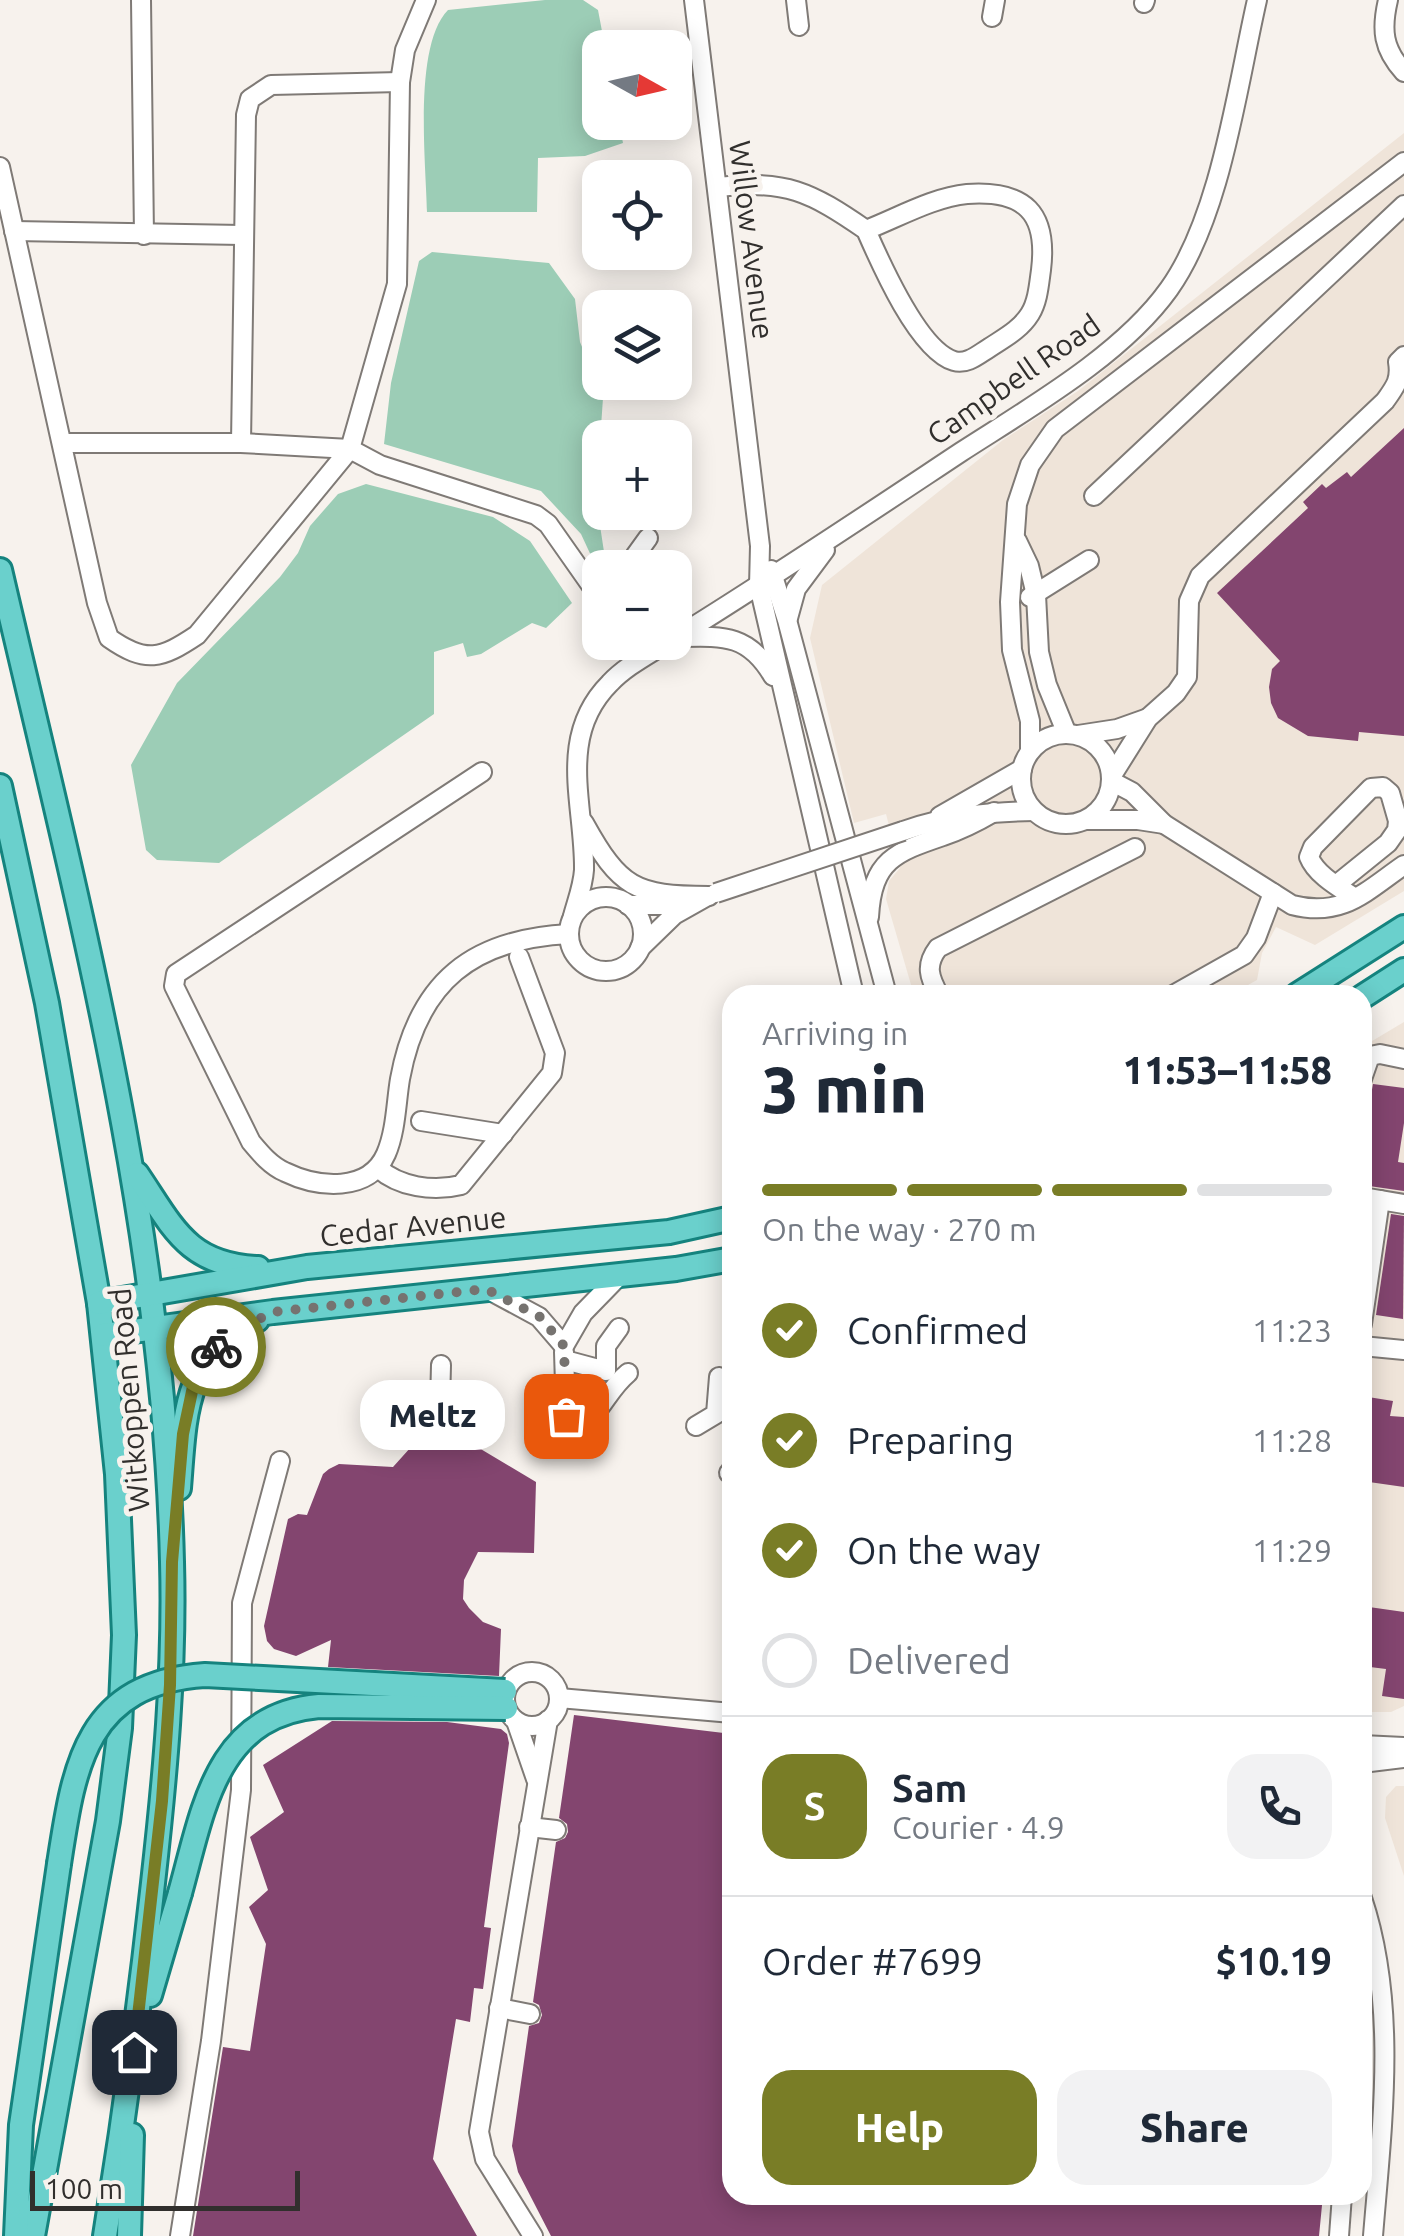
<!DOCTYPE html>
<html lang="en">
<head>
<meta charset="utf-8">
<style>
	:root { --surface:#fff; --page:#f2f2f3; --text:#1f2937; --muted:#747a83; --line:#e0e1e3; --accent:#797d26 }
	body { margin:0; font-family:Ubuntu,sans-serif; background:var(--page); color:var(--text); height:100vh; display:flex; flex-direction:column; font-size:38px; white-space:nowrap }
	* { box-sizing:border-box; margin:0 }
	p { font-size:32px; color:var(--muted) }
	.icon { flex:none; width:55px; height:55px; fill:none; stroke:currentColor; stroke-width:2; stroke-linecap:round; stroke-linejoin:round }
	.map { position:relative; flex:1; overflow:hidden }
	.drawer { position:absolute; left:722px; top:985px; width:650px; height:1220px; display:flex; flex-direction:column; background:var(--surface); border-radius:30px; box-shadow:0 5px 25px #0003 }
	.drawer>* { flex:none }
	.needle { width:65px; rotate:98deg }
	.tools { position:absolute; left:582px; top:30px; display:grid; gap:20px }
	.tools a { display:grid; place-items:center; width:110px; height:110px; border-radius:20px; background:var(--surface); box-shadow:0 5px 25px #0003; font-size:50px }
	.scale { position:absolute; left:30px; bottom:25px; width:270px; box-sizing:border-box; padding-left:10px; border:5px solid #312f2d; border-top:0; font-size:28px; line-height:35px; white-space:nowrap; color:#312f2d; -webkit-text-stroke:8px #f7f2ed; paint-order:stroke }
	.pin { position:absolute; display:grid; place-items:center; width:85px; height:85px; color:#fff; margin:-42px; border-radius:20px; box-shadow:0 5px 15px #0006 }
	.courier { position:absolute; display:grid; place-items:center; width:100px; height:100px; margin:-50px; border:8px solid #797d26; border-radius:50%; background:#fff; color:#222; box-shadow:0 2px 12px #0007 }
	.bubble { position:absolute; height:70px; border-radius:30px; background:var(--surface); box-shadow:0 5px 25px #0003; font-size:32px; font-weight:800; line-height:70px; text-align:center }
	.summary em { font-style:normal; font-weight:800 }
	.summary div { display:flex; flex-direction:column-reverse }
	.summary { display:flex; align-items:center; justify-content:space-between; height:170px; padding:0 40px }
	h1 { font-size:65px; font-weight:800; line-height:75px }
	.bar { display:grid; grid-template-columns:repeat(4,1fr); gap:15px 10px; align-content:center; height:120px; padding:0 40px }
	.bar i { height:12px; border-radius:8px; background:var(--line) }
	.bar .current { background:var(--accent) }
	.bar p { grid-column:span 4 }
	.line { display:flex; align-items:center; gap:25px; padding:0 40px; border-top:2px solid var(--line) }
	.line div { flex:1 }
	.round { display:grid; place-items:center; flex:none; width:105px; height:105px; border-radius:30px; background:var(--page) }
	ol { padding:0 40px; list-style:none }
	li { display:flex; align-items:center; gap:30px; height:110px }
	li p { margin-inline-start:auto }
	li .icon { padding:10px; border-radius:50%; background:var(--accent); color:#fff; stroke-width:4 }
	li:last-child { color:var(--muted) }
	li i { width:55px; height:55px; border:5px solid var(--line); border-radius:50% }
	.primary-button { display:flex; gap:20px; margin-top:auto; padding:20px 40px }
	.primary-button a { flex:1; height:115px; border-radius:30px; background:var(--accent); color:#fff; font-size:40px; font-weight:800; line-height:115px; text-align:center }
	.primary-button a+a { background:var(--page); color:var(--text) }
	.map>svg:first-child { display:block }
</style>
</head>
<body>
<div class="map">
<svg width="1404" height="2236" viewBox="0 0 1404 2236">
	<rect width="100%" height="100%" fill="#f7f2ed"/>
	<!-- built -->
	<g fill="#efe4d9">
		<polygon points="1404,133 1404,891 1315,945 1276,927 1262,953 1257,980 1230,995 914,995 886,899 889,881 900,868 886,814 854,823 810,638 822,585 1003,440 1078,391"/>
		<polygon points="1404,1022 1404,1706 1391,1712 1363,1712 1362,1047"/>
		<polygon points="1396,1786 1404,1786 1404,1876 1385,1818 1386,1797"/>
	</g>
	<!-- green -->
	<g fill="#9ccdb6">
		<path d="M545 0H583L598 10 605 47 600 48V122L619 123 623 143 585 156 538 158 537 212H427C426 162 413 46 448 10Z"/>
		<polygon points="432,252 549,263 575,299 580,342 603,398 596,499 606,565 600,568 600,575 581,534 541,491 384,444 391,383 419,261"/>
		<polygon points="366,484 493,517 530,541 572,603 546,628 532,623 481,654 467,657 463,643 434,652 434,714 219,863 157,860 146,850 131,765 177,683 280,577 298,553 310,526 338,494"/>
	</g>
	<!-- building -->
	<g fill="#83456f">
		<polygon points="1404,428 1404,736 1359,732 1358,741 1308,736 1278,718 1271,703 1269,687 1272,669 1280,661 1217,593 1308,508 1303,502 1322,484 1326,488 1347,472 1351,477"/>
		<polygon points="1373,1084 1404,1088 1404,1123 1398,1162 1404,1163 1404,1191 1362,1185 1362,1122 1366,1122"/>
		<polygon points="1391,1214 1404,1216 1403,1319 1376,1315"/>
		<polygon points="1362,1396 1393,1401 1390,1416 1404,1417 1404,1487 1362,1481"/>
		<polygon points="438,1438 479,1448 536,1482 534,1553 478,1552 464,1580 463,1599 469,1608 483,1622 501,1629 499,1676 328,1667 331,1640 296,1656 274,1649 267,1641 264,1626 288,1519 298,1514 307,1515 323,1474 329,1469 339,1464 393,1467 411,1447"/>
		<polygon points="1362,1606 1404,1612 1404,1699 1382,1696 1386,1669 1362,1666"/>
		<polygon points="574,1715 732,1734 732,2195 1323,2195 1319,2236 551,2236 518,2172 512,2146 529,2026 539,2023 542,2015 539,2005 533,2002 556,1842 565,1838 568,1832 567,1824 559,1818"/>
		<polygon points="332,1721 447,1722 501,1729 507,1734 509,1743 484,1927 491,1928 483,1989 474,1988 470,2022 456,2019 433,2159 477,2236 193,2236 223,2047 250,2051 266,1944 249,1907 268,1890 250,1837 284,1812 263,1765"/>
	</g>
	<g fill="none" stroke-linecap="round" stroke-linejoin="round">
		<defs>
			<g id="minor">
				<polyline points="141,0 144,235"/>
				<polyline points="694,0 760,546 759,586 854,995"/>
				<polyline points="796,0 799,26"/>
				<path d="M1388 0C1381 30 1383 49 1404 72"/>
				<polyline points="1144,3 1145,0"/>
				<polyline points="992,17 995,0"/>
				<path d="M0 167 97 603 109 638C146 664 161 659 197 635L350 449 397 284 400 82 405 50 426 0"/>
				<path d="M718 187C785 179 811 192 866 230 897 218 934 197 967 194 1025 190 1048 213 1041 270 1039 284 1038 301 1030 314 1020 330 1004 338 989 348 979 354 967 365 954 361 918 350 880 262 866 230"/>
				<polyline points="14,231 242,235"/>
				<polyline points="62,443 241,443 350,449 380,465 536,515 548,524 600,598"/>
				<polyline points="241,443 246,115 250,99 271,85 400,82"/>
				<polyline points="1094,496 1404,205"/>
				<polyline points="1017,541 1029,566 1036,595 1039,652 1047,685 1067,734"/>
				<polyline points="636,568 635,556 648,538"/>
				<polyline points="771,570 787,620 887,995"/>
				<polyline points="1030,597 1089,560"/>
				<polyline points="788,618 796,589 825,550"/>
				<path d="M681 637C725 636 749 635 773 676"/>
				<path d="M675 638C772 578 866 515 961 452 1029 408 1122 355 1169 289 1221 216 1237 87 1257 0"/>
				<circle cx="1066" cy="779" r="45"/>
				<polyline points="1078,735 1117,729 1148,718"/>
				<polyline points="1030,751 1030,721 1012,650 1010,602 1017,504 1030,465 1055,429 1404,162"/>
				<path d="M482 772 176 974 174 986 251 1142C261 1154 271 1166 285 1172 318 1188 369 1193 386 1154 396 1131 396 1103 400 1079 418 981 473 939 569 934"/>
				<path d="M1111 777 1148 718 1176 693 1187 677 1189 601 1200 576 1385 401C1395 387 1401 380 1398 362L1404 356"/>
				<path d="M1111 781 1132 792 1164 824 1292 905C1342 918 1365 892 1404 865"/>
				<polyline points="940,816 1022,769"/>
				<polyline points="1086,820 1138,820 1164,824"/>
				<path d="M584 823C620 888 635 896 709 896"/>
				<path d="M903 831C945 816 989 812 1034 811"/>
				<path d="M1336 885 1388 843 1397 830 1398 821 1390 793 1383 787 1371 788 1313 847 1309 857C1316 875 1340 888 1355 898"/>
				<circle cx="606" cy="934" r="37"/>
				<polyline points="628,905 684,905"/>
				<path d="M573 916C577 901 583 886 584 870 585 805 556 737 610 683 626 666 648 655 668 642"/>
				<path d="M869 917C872 860 896 852 943 836 961 830 977 822 994 812"/>
				<polyline points="640,948 674,915 706,897"/>
				<path d="M939 995C929 977 925 965 938 948L1135 848"/>
				<polyline points="1173,995 1244,955 1256,938 1273,893"/>
				<polyline points="1362,1079 1370,1056 1380,1054 1404,1059"/>
				<polyline points="421,1121 503,1134"/>
				<path d="M378 1168C399 1187 433 1192 461 1185L552 1073 555 1053 519 957"/>
				<polyline points="1362,1197 1404,1204"/>
				<polyline points="487,1289 539,1317 564,1346 583,1313 620,1275"/>
				<polyline points="1362,1324 1380,1200"/>
				<polyline points="1362,1346 1404,1350"/>
				<polyline points="564,1352 566,1416"/>
				<polyline points="565,1360 606,1371 606,1346 619,1328"/>
				<polyline points="440,1404 441,1365"/>
				<path d="M591 1418C605 1403 612 1386 628 1373"/>
				<polyline points="696,1426 716,1414 719,1377"/>
				<polyline points="729,1473 732,1472"/>
				<circle cx="532" cy="1699" r="27"/>
				<polyline points="559,1698 732,1713"/>
				<polyline points="516,1721 536,1779"/>
				<polyline points="1362,1745 1404,1747"/>
				<polyline points="1362,1763 1404,1758"/>
				<polyline points="529,1827 556,1830"/>
				<path d="M1362 1898C1398 2005 1382 2126 1373 2236"/>
				<polyline points="499,2008 530,2014"/>
				<polyline points="180,2236 211,2041 241,1790 242,1603 280,1461"/>
				<polyline points="533,2236 485,2159 479,2132 548,1720"/>
				<polyline points="1339,2236 1342,2195"/>
			</g>
			<g id="major">
				<path d="M0 570C76 897 164 1224 172 1562 175 1669 165 1777 153 1883 140 2002 124 2119 105 2236"/>
				<polyline points="0,786 47,1003 99,1303 117,1474 124,1635 120,1728 108,1821 33,2236"/>
				<polyline points="1297,995 1404,927"/>
				<polyline points="1362,997 1404,970"/>
				<path d="M137 1174C173 1227 187 1265 258 1268"/>
				<polyline points="99,1303 307,1267 669,1232 732,1218"/>
				<polyline points="104,1335 273,1312 676,1269 732,1259"/>
				<path d="M179 1488C185 1415 183 1356 257 1320"/>
				<polyline points="150,1995 180,1893"/>
				<polyline points="16,2236 21,2125 59,1864"/>
				<polyline points="129,2236 132,2135"/>
			</g>
		</defs>
		<!-- minor casing -->
		<use href="#minor" stroke="#7f7a76" stroke-width="22"/>
		<!-- major casing -->
		<use href="#major" stroke="#15837e" stroke-width="28"/>
		<!-- minor -->
		<use href="#minor" stroke="#fff" stroke-width="18"/>
		<!-- major -->
		<use href="#major" stroke="#6ad0cc" stroke-width="22"/>
		<defs>
			<polyline id="minor-bridge" points="716,893 903,831"/>
			<g id="major-bridge">
				<path d="M59 1864C74 1766 85 1683 205 1675L505 1691"/>
				<path d="M180 1893C203 1811 215 1715 319 1706L506 1708"/>
			</g>
		</defs>
		<!-- minor-bridge casing -->
		<use href="#minor-bridge" stroke="#7f7a76" stroke-width="22" stroke-linecap="butt"/>
		<!-- major-bridge casing -->
		<use href="#major-bridge" stroke="#15837e" stroke-width="28" stroke-linecap="butt"/>
		<!-- minor-bridge -->
		<use href="#minor-bridge" stroke="#fff" stroke-width="18"/>
		<!-- major-bridge -->
		<use href="#major-bridge" stroke="#6ad0cc" stroke-width="22"/>
	</g>
	<g fill="none" stroke-linecap="round" stroke-linejoin="round">
		<!-- done -->
		<polyline stroke="#767370" stroke-width="10" stroke-dasharray="0 18" points="216,1347 235,1331 273,1312 486,1289 540,1317 564,1346 566,1416"/>
		<!-- route -->
		<polyline stroke="#797d26" stroke-width="12" points="134,2052 162,1801 170,1685 172,1562 183,1434 194,1382 216,1347"/>
	</g>
	<g text-anchor="middle" stroke-width="10" stroke-linejoin="round" paint-order="stroke">
		<!-- street labels -->
		<g font-size="30" fill="#312f2d" stroke="#f7f2ed">
			<text transform="translate(751 240) rotate(83)" y="10">Willow Avenue</text>
			<text transform="translate(1014 380) rotate(-35)" y="10">Campbell Road</text>
			<text transform="translate(413 1227) rotate(-6)" y="10">Cedar Avenue</text>
			<text transform="translate(130 1400) rotate(-95)" y="10">Witkoppen Road</text>
		</g>
	</g>
</svg>
<div class="tools">
<a><svg class="needle" viewBox="-14 -14 28 28"><path d="M0-13l5 13h-10z" fill="#e53935"/><path d="M0 13l5-13h-10z" fill="#747a83"/></svg></a>
<a><svg class="icon" aria-label="locate" viewBox="0 0 24 24"><circle cx="12" cy="12" r="6"/><path d="M12 2v4M12 18v4M2 12h4M18 12h4"/></svg></a>
<a><svg class="icon" aria-label="layers" viewBox="0 0 24 24"><path d="M12 4l9 5-9 5-9-5zM3 14l9 5 9-5"/></svg></a>
<a>+</a>
<a>−</a>
</div>
<div class="scale">100 m</div>
<div class="pin" style="left:566px;top:1416px;background:#ea580c"><svg class="icon" aria-label="bag" viewBox="0 0 24 24"><path d="M5 8h14l-1 12H6zM9 8a3 3 0 0 1 6 0"/></svg></div>
<div class="pin" style="left:134px;top:2052px;background:#1f2937"><svg class="icon" aria-label="home" viewBox="0 0 24 24"><path d="M3 11l9-7 9 7M6 9v11h12V9"/></svg></div>
<div class="courier" style="left:216px;top:1347px"><svg class="icon" aria-label="bike" viewBox="0 0 24 24"><circle cx="6" cy="16" r="4"/><circle cx="18" cy="16" r="4"/><path d="M6 16l4-8h5l3 8M10 8l3 8H6M13 5h3"/></svg></div>
<div class="bubble" style="left:360px;top:1380px;width:145px">Meltz</div>
<section class="drawer">
<div class="summary"><div><h1>3 min</h1><p>Arriving in</p></div><em>11:53–11:58</em></div>
<div class="bar"><i class="current"></i><i class="current"></i><i class="current"></i><i></i><p>On the way · 270 m</p></div>
<ol>
<li><svg class="icon" aria-label="check" viewBox="0 0 24 24"><path d="M5 12l5 5 9-10"/></svg>Confirmed<p>11:23</p></li>
<li><svg class="icon" aria-label="check" viewBox="0 0 24 24"><path d="M5 12l5 5 9-10"/></svg>Preparing<p>11:28</p></li>
<li><svg class="icon" aria-label="check" viewBox="0 0 24 24"><path d="M5 12l5 5 9-10"/></svg>On the way<p>11:29</p></li>
<li><i></i>Delivered</li>
</ol>
<div class="line" style="height:180px"><b class="round" style="background:var(--accent);color:#fff">S</b><div><b>Sam</b><p>Courier · 4.9</p></div><a class="round"><svg class="icon" aria-label="phone" viewBox="0 0 24 24"><path d="M5 4h4l2 5-3 2q2 4 5 5l2-3 5 2v4C11 20 4 13 5 4z"/></svg></a></div>
<div class="line" style="height:130px"><div>Order #7699</div><b>$10.19</b></div>
<div class="primary-button"><a>Help</a><a>Share</a></div>
</section>
</div>
</body>
</html>
